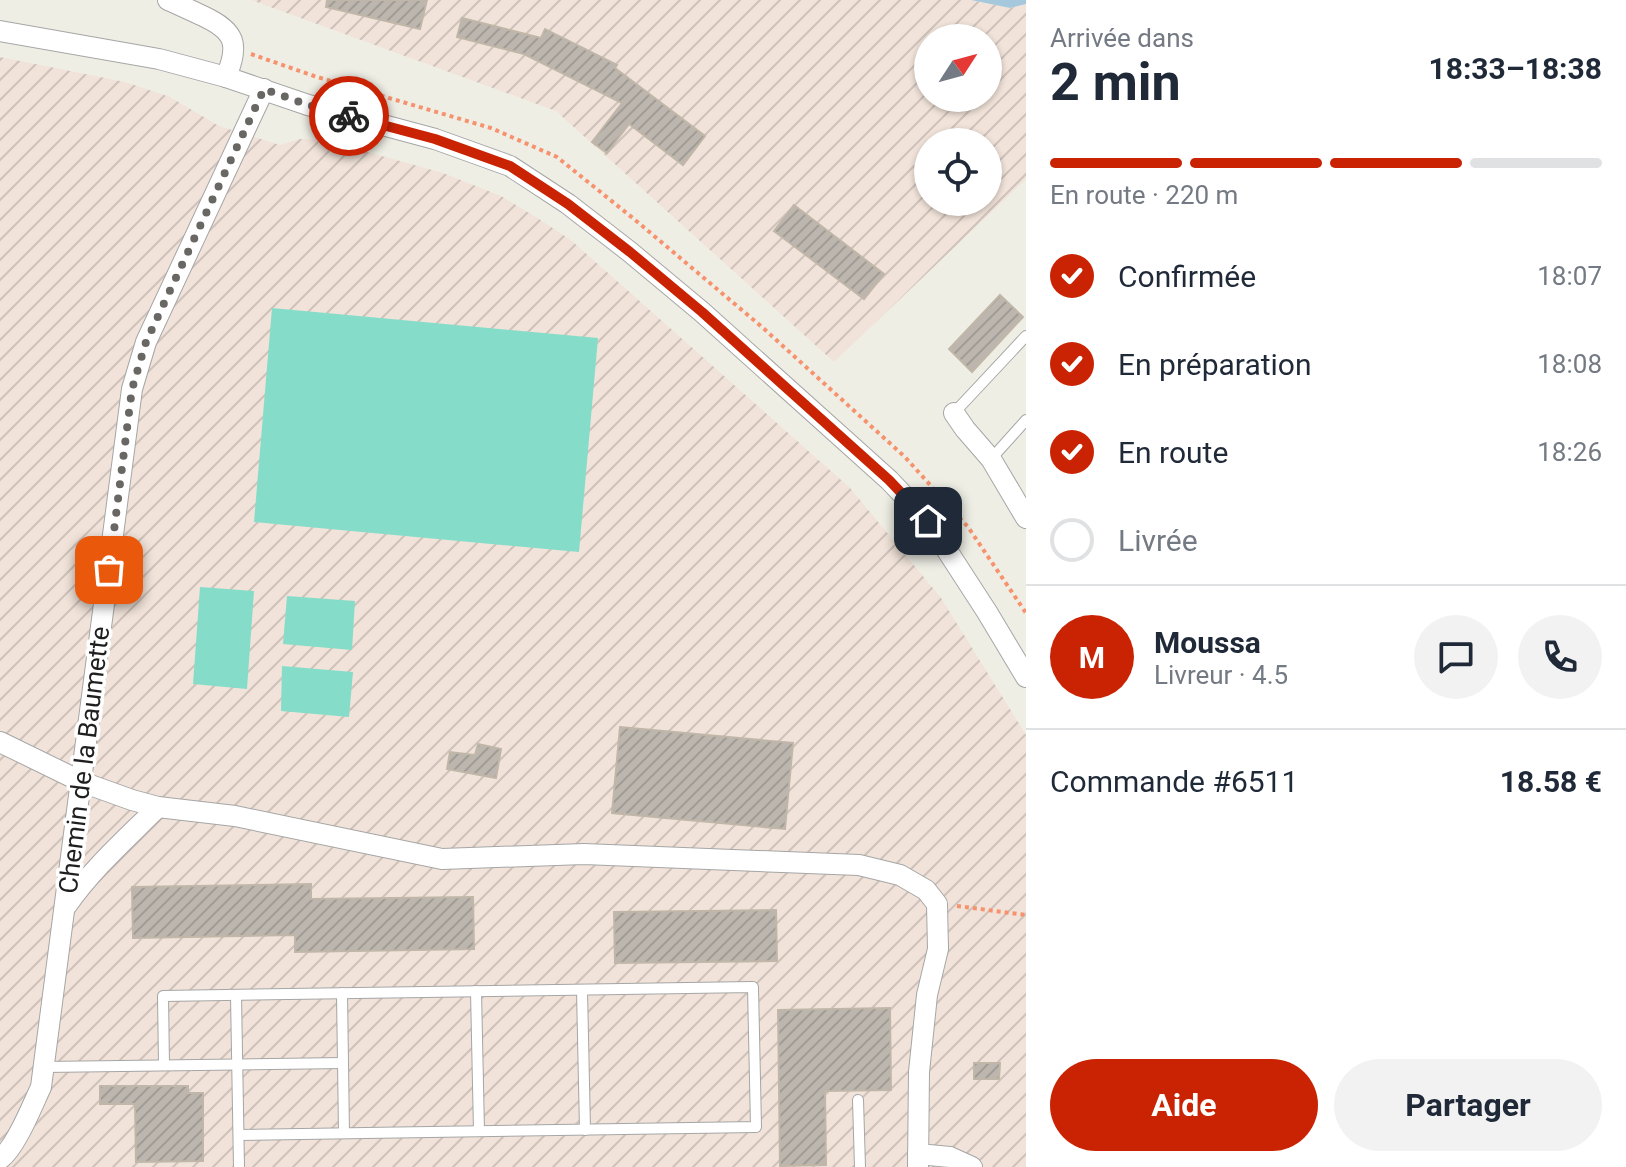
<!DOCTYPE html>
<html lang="fr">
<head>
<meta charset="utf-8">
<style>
	:root { --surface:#fff; --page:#f2f2f3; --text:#1f2937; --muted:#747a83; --line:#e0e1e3; --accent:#ca2304 }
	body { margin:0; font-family:Roboto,sans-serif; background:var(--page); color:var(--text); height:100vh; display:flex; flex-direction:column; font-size:30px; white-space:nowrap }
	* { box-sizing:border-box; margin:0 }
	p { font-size:26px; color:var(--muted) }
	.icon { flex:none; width:44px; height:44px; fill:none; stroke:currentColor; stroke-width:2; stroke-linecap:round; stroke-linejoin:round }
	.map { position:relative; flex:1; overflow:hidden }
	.panel { display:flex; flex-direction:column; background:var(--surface); width:600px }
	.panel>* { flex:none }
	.needle { width:52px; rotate:54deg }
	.controls { position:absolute; left:914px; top:24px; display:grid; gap:16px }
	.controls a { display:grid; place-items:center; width:88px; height:88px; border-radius:50%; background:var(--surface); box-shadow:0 2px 6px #0004; font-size:40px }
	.pin { position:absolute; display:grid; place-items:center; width:68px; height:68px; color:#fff; margin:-34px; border-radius:16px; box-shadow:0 4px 12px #0006 }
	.courier { position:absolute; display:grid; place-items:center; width:80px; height:80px; margin:-40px; border:6px solid #ca2304; border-radius:50%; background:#fff; color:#222; box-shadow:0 2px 10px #0007 }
	.head em { font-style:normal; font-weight:700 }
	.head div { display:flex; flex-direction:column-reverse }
	.head { display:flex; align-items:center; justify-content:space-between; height:136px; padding:0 24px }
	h1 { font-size:52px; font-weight:700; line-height:60px }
	.bar { display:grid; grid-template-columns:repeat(4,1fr); gap:12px 8px; align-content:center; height:96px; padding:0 24px }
	.bar i { height:10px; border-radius:6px; background:var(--line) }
	.bar .current { background:var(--accent) }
	.bar p { grid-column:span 4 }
	.line { display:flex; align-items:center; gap:20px; padding:0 24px; border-top:2px solid var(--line) }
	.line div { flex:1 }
	.round { display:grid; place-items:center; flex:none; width:84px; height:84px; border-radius:42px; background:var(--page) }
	ol { padding:0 24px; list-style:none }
	li { display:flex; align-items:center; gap:24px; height:88px }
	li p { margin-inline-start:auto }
	li .icon { padding:8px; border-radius:50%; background:var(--accent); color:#fff; stroke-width:4 }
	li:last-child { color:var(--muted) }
	li i { width:44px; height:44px; border:4px solid var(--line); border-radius:50% }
	.primary-button { display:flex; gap:16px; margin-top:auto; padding:16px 24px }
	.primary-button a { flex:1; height:92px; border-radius:48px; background:var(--accent); color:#fff; font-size:32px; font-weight:700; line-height:92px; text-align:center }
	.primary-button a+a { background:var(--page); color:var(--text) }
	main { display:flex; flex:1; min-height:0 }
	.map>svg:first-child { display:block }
</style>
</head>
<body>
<main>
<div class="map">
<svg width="1026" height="1167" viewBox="0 0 1026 1167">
	<defs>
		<pattern id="military-furrows" width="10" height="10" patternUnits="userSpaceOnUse" patternTransform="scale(2)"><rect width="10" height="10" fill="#f1e3d9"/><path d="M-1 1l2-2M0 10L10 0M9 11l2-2" fill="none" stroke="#cec2ba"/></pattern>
		<pattern id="building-hatch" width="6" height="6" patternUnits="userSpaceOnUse" patternTransform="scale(2)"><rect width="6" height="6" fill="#bcb6ae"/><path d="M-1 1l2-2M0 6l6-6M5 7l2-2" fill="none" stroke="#a19c95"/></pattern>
	</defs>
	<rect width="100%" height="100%" fill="#efeee5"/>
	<!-- military -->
	<g fill="url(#military-furrows)" fill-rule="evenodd">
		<path d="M251 0H971L1010 8 1026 4V179L834 362 556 111ZM928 38H988V98H928ZM928 142H988V202H928Z"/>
		<polygon points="0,57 125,82 170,97 219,126 280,145 300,139 324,140 443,173 501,196 539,219 572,241 850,488 941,598 1026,735 1026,1167 0,1167"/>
	</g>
	<!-- pitch -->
	<g fill="#85ddc9">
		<polygon points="272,308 598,338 579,552 254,522"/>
		<polygon points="200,587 254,591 247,689 193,684"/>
		<polygon points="287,596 355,601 352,650 283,644"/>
		<polygon points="282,666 353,672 349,717 281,711"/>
	</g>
	<!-- water -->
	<polygon fill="#a6c8dc" points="971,0 1026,0 1026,4 1010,8"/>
	<!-- building -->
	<g fill="url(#building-hatch)" stroke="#c1b7a8" stroke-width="2">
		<polygon points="327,0 427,0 420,29 326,7"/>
		<polygon points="462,18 541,38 545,29 617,65 615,68 705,136 683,165 629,124 607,153 592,142 622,103 524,54 457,37"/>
		<polygon points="794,205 884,274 864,299 774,231"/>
		<polygon points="1000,295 1023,317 972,372 949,349"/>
		<polygon points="620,727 793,743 785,829 612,813"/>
		<polygon points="478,744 501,749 496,778 447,769 450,752 475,755"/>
		<polygon points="311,884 311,899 473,897 474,949 295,952 295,935 133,938 132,887"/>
		<polygon points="776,910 777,961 615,963 614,912"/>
		<polygon points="890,1008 891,1090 825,1091 826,1165 780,1166 778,1010"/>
		<polygon points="974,1063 1000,1063 999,1079 974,1079"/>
		<polygon points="100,1086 188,1086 188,1093 203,1093 203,1161 136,1162 135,1104 100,1104"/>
	</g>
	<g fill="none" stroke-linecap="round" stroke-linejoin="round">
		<defs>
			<g id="lane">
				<polyline points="954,413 1026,336"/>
				<polyline points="991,459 1026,420"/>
				<polyline points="582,990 585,1130"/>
				<polyline points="476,991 479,1131"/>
				<polyline points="342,993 344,1133"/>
				<polyline points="236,995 239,1167"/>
				<polyline points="164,1065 163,996 753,987 756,1127 239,1135"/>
				<polyline points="44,1067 343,1063"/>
				<polyline points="858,1100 860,1167"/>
			</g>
			<g id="street">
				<path d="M168 0C180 5 192 11 203 16 235 31 240 44 226 77"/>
				<polyline points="0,31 159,59 226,77 308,105 435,139 510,166 568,204 630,252 702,312 889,480 928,521 987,612 1026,677"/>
				<polyline points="954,413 965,429 991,459 1026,518"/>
				<polyline points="0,742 82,782 132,800 158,807 235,816 442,859 584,854 859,865 900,875 926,890 937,904 938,949 927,995 919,1072 918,1167"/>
				<path d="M67 905C93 868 126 839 158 807"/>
				<polyline points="918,1154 950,1157 972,1167"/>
				<path d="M0 1159C16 1147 32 1106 41 1087L132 389 146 342 264 89"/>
			</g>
		</defs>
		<!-- lane casing -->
		<use href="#lane" stroke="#a6a6a6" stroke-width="12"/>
		<!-- street casing -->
		<use href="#street" stroke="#a6a6a6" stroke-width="22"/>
		<!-- path -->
		<g stroke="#f7926e" stroke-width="4" stroke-dasharray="4 4" stroke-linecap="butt">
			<polyline points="251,54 314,76 491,128 557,157 634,219 762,327 905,457 968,527 1026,613"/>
			<polyline points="957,906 1026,915"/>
		</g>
		<!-- lane -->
		<use href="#lane" stroke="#fff" stroke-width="10"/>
		<!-- street -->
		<use href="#street" stroke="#fff" stroke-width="20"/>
	</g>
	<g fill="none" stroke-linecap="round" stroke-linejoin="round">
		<!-- done -->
		<polyline stroke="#686764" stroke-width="8" stroke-dasharray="0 14.4" points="109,570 132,389 146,342 264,89 308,105 349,116"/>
		<!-- route -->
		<polyline stroke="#ca2304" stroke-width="10" points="349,116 435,139 510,166 568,204 630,252 702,312 889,480 928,521"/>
	</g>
	<g text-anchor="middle" stroke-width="7" stroke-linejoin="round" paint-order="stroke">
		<!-- street labels -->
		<g font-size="26" fill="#1f1f1f" stroke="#fff">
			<text transform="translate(84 760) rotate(-83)" y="9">Chemin de la Baumette</text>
		</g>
	</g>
</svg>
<div class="controls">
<a><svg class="needle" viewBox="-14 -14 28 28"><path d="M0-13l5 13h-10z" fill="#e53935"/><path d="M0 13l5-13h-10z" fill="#747a83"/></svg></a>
<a><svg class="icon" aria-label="locate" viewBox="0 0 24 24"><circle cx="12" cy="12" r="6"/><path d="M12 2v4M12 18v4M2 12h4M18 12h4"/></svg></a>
</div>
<div class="pin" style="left:109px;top:570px;background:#ea580c"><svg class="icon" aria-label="bag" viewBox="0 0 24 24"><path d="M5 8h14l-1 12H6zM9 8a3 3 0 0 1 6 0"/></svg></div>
<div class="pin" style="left:928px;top:521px;background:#1f2937"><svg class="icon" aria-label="home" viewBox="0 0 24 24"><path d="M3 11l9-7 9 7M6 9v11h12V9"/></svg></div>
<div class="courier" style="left:349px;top:116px"><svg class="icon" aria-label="bike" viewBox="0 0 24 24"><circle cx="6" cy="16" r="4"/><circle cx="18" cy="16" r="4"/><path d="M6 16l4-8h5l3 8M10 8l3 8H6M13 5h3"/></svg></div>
</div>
<section class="panel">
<div class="head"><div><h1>2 min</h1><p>Arrivée dans</p></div><em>18:33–18:38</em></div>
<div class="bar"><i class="current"></i><i class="current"></i><i class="current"></i><i></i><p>En route · 220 m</p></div>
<ol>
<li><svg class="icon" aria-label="check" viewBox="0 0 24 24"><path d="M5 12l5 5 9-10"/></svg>Confirmée<p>18:07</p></li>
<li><svg class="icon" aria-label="check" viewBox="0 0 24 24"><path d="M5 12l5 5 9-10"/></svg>En préparation<p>18:08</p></li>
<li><svg class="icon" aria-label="check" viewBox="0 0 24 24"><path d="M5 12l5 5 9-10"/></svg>En route<p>18:26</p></li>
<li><i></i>Livrée</li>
</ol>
<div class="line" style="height:144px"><b class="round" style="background:var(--accent);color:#fff">M</b><div><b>Moussa</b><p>Livreur · 4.5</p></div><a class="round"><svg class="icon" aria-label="chat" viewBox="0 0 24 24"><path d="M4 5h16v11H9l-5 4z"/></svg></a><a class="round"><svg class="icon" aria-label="phone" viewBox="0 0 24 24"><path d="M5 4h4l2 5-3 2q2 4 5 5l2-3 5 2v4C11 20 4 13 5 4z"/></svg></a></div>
<div class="line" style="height:104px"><div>Commande #6511</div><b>18.58 €</b></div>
<div class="primary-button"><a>Aide</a><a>Partager</a></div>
</section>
</main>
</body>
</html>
